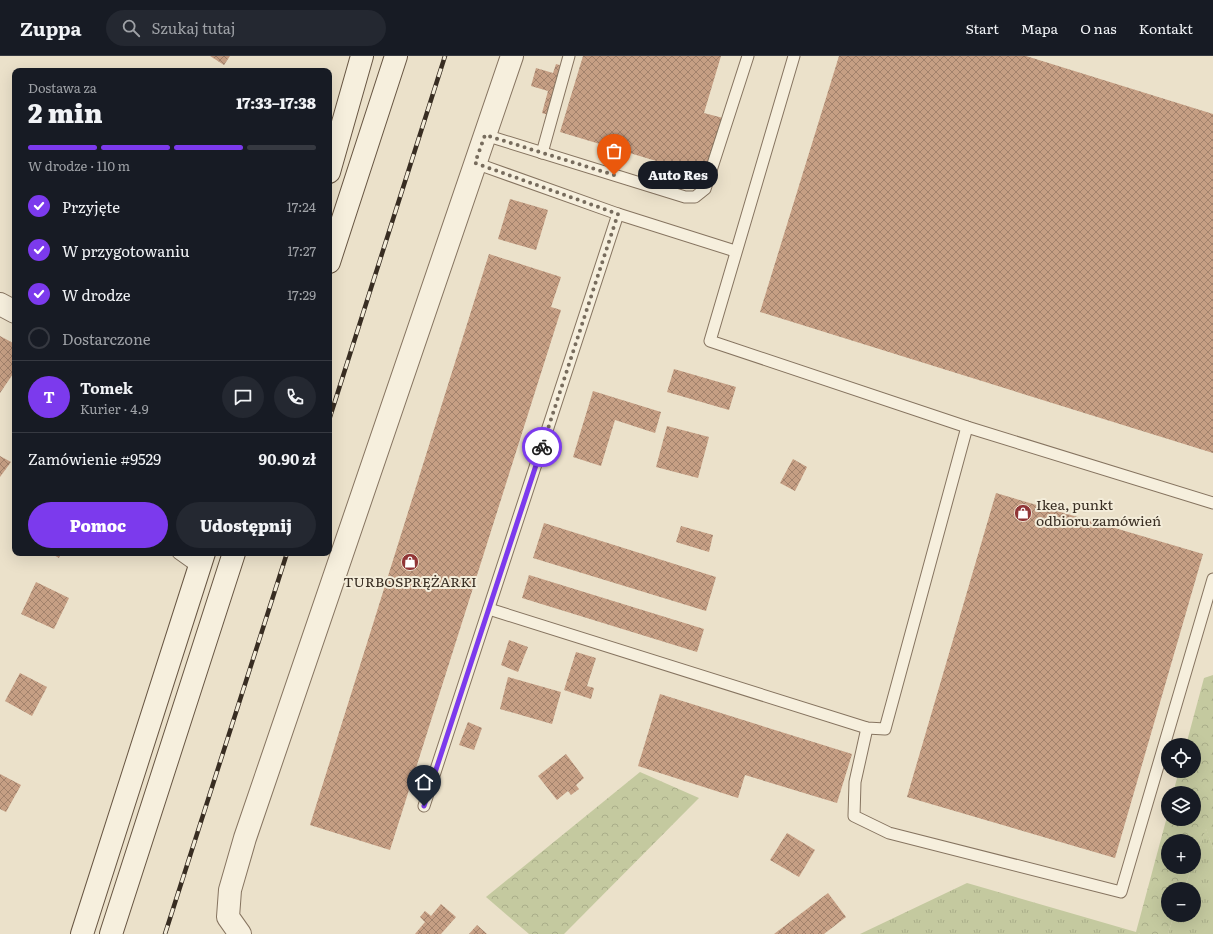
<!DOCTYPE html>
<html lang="pl">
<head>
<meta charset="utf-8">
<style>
	:root { --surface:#171b24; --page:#242831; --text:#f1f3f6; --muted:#9ea1a6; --line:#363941; --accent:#7c3aed }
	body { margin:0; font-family:Literata,serif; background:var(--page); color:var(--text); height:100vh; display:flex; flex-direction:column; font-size:15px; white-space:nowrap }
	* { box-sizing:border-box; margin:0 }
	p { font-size:13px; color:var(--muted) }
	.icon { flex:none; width:22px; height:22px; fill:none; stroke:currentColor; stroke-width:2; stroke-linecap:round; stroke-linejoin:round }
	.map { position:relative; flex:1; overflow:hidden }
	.side { position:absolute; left:12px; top:12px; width:320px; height:488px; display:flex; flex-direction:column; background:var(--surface); border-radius:8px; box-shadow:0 4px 16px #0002 }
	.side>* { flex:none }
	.fabs { position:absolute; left:1161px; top:682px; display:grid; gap:8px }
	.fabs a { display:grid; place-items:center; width:40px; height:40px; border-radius:50%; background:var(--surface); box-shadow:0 4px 16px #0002; font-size:20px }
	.pin { position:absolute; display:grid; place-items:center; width:34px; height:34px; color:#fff; margin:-41px -17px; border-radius:50% 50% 50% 0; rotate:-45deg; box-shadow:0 0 4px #0007 }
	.pin .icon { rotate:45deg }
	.courier { position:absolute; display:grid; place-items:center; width:40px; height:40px; margin:-20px; border:3px solid #7c3aed; border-radius:50%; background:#fff; color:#222; box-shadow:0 1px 5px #0007 }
	.bubble { position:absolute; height:28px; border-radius:14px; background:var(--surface); box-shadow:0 4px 16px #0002; font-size:13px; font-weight:800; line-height:28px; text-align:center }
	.head em { font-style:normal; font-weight:800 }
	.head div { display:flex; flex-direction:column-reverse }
	.head { display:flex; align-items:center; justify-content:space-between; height:68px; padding:0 16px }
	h1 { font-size:26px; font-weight:800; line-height:30px }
	.bar { display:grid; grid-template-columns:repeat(4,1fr); gap:6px 4px; align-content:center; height:48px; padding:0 16px }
	.bar i { height:5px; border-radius:3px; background:var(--line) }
	.bar .current { background:var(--accent) }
	.bar p { grid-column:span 4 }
	.line { display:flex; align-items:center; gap:10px; padding:0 16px; border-top:1px solid var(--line) }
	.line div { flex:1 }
	.round { display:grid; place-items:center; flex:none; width:42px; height:42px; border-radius:21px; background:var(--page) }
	ol { padding:0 16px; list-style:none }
	li { display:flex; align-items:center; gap:12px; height:44px }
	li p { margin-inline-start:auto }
	li .icon { padding:4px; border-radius:50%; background:var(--accent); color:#fff; stroke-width:4 }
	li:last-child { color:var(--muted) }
	li i { width:22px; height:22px; border:2px solid var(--line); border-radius:50% }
	.cta { display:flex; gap:8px; margin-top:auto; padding:8px 16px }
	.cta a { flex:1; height:46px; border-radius:24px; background:var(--accent); color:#fff; font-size:16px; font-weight:800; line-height:46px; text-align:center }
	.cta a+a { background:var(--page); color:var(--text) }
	header { display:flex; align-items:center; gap:24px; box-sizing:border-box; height:56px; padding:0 20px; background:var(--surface); border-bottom:1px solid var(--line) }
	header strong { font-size:19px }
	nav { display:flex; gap:22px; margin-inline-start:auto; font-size:14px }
	.search { width:280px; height:36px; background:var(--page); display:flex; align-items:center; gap:10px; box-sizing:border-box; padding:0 14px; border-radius:22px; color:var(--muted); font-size:15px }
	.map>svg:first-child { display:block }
</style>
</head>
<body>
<header>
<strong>Zuppa</strong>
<div class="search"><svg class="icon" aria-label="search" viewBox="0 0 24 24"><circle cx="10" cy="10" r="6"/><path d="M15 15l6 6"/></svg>Szukaj tutaj</div>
<nav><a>Start</a><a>Mapa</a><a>O nas</a><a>Kontakt</a></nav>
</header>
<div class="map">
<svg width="1213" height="878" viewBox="0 0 1213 878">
	<defs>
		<pattern id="grass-tufts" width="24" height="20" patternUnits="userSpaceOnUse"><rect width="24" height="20" fill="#c4c99f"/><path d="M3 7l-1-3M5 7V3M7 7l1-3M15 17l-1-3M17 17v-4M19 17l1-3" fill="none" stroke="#a9ad89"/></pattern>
		<pattern id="forest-crowns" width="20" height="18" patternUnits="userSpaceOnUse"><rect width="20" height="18" fill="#c4c99f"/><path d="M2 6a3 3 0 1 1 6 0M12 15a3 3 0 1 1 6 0" fill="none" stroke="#a9ad89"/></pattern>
		<pattern id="building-cross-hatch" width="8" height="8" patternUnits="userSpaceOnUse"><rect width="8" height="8" fill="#c69f84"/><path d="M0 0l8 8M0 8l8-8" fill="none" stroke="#a2826c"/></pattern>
	</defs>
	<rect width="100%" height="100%" fill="#ebe1ca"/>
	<!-- grass -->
	<g fill="url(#grass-tufts)">
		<polygon points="1206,772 1213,793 1213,878 1168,878 1174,859 1194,859 1194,833 1184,833 1192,811 1194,811 1194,805"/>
		<polygon points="967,827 1136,876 1140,878 860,878"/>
	</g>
	<!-- forest -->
	<g fill="url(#forest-crowns)">
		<polygon points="1213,619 1213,793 1206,773 1194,805 1194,785 1168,785 1168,811 1192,811 1184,833 1168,833 1168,859 1174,859 1168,878 1140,878 1136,876 1168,757 1168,763 1194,763 1194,737 1173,737 1179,715 1194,715 1194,689 1186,689 1204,622"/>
		<polygon points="640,716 699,742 564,878 529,878 486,841"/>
	</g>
	<!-- building -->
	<g fill="url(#building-cross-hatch)">
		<polygon points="210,0 230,0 224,9"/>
		<polygon points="583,0 721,0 704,57 723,62 706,120 560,76"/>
		<polygon points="839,0 1026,0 1213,58 1213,397 760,256"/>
		<polygon points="556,8 570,12 555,61 542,57 548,35 531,30 536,12 553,17"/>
		<polygon points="510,143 548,154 536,194 498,183"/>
		<polygon points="489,198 561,221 551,251 561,254 390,794 310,769"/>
		<polygon points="0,280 15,288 15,315 0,337"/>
		<polygon points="674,313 736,331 729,354 667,336"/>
		<polygon points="593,335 661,356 655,377 615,364 601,410 573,401"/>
		<polygon points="667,370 709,381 698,422 656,411"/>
		<polygon points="0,400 11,406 0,421"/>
		<polygon points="793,403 807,411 795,435 780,427"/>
		<polygon points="996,437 1203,498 1115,802 907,741"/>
		<polygon points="544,467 716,521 706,555 533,502"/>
		<polygon points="681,470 713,479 709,496 676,486"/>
		<polygon points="50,497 61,497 59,502"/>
		<polygon points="529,519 704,573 697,596 522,542"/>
		<polygon points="36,526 69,542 54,573 21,558"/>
		<polygon points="509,584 528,591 518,616 501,609"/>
		<polygon points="576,596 596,602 587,630 594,632 591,643 564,634"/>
		<polygon points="20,617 47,631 32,660 5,645"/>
		<polygon points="508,621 561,636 552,668 500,653"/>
		<polygon points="660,638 852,698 837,747 745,719 738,742 638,710"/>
		<polygon points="468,666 482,672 474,694 459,689"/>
		<polygon points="566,698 584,722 576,729 579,733 571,739 568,735 557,744 538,720"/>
		<polygon points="0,718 21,729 6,756 0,753"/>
		<polygon points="787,777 815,794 799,821 770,804"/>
		<polygon points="828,837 846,861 824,878 774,878"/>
		<polygon points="441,848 456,861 441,878 415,878 425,866 420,861 425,855 431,860"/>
		<polygon points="477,869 487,878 469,878"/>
	</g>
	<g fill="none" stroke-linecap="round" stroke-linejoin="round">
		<defs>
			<g id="lane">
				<polyline points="794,0 710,285 967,371 1213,447"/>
				<polyline points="485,79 685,141 695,141 705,133 748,0"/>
				<polyline points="542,97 569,0"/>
				<polyline points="475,107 618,158 735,195"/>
				<polyline points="178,497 199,512"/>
				<polyline points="489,553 867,672 885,673 967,371"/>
				<polyline points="867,672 855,726 854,760 889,777 1121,836 1213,523"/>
				<polyline points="424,750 618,158"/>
			</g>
			<g id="street">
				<polyline points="0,248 15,256"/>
				<polyline points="240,878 228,861 230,834 245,782 512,0"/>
			</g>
			<g id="secondary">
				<polyline points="329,116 362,0"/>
				<polyline points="329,206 396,0"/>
				<polyline points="82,878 204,497"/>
				<polyline points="111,878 234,497"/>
			</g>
		</defs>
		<!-- lane casing -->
		<use href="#lane" stroke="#867460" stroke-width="13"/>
		<!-- street casing -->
		<use href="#street" stroke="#867460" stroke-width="24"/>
		<!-- secondary casing -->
		<use href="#secondary" stroke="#685643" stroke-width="24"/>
		<!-- lane -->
		<use href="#lane" stroke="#f6efdd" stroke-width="11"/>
		<!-- street -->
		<use href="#street" stroke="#f6efdd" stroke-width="22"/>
		<!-- secondary -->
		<use href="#secondary" stroke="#f6efdd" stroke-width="22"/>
		<defs>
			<g id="rail">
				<polyline points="329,364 445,0"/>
				<polyline points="165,878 287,497"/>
			</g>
		</defs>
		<!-- rail casing -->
		<use href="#rail" stroke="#382d22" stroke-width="4.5"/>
		<!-- rail -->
		<use href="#rail" stroke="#f3ecd9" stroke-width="3" stroke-dasharray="9" stroke-linecap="butt"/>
	</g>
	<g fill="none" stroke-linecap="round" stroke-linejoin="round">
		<!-- done -->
		<polyline stroke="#776c5d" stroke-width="4" stroke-dasharray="0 7.2" points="542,391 618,158 475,107 485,79 614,119"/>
		<!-- route -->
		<polyline stroke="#7c3aed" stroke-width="5" points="424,750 542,391"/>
	</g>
	<!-- icons -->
	<defs>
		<symbol id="shop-disc" viewBox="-11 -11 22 22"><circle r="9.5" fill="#903536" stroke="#f3ecd9"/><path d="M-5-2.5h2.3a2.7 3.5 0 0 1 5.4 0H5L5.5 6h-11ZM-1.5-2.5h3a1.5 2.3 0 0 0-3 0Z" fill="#fff"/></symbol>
	</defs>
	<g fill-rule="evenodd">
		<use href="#shop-disc" x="1013" y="447" width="20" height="20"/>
		<use href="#shop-disc" x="400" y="496" width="20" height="20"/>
	</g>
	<g text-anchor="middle" stroke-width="4" stroke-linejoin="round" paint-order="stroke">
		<!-- poi labels -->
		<g font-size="14" fill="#382d22" stroke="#f3ecd9" text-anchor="start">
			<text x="1036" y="454">Ikea, punkt<tspan x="1036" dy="16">odbioru zamówień</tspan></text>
			<text x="410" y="531" text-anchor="middle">TURBOSPRĘŻARKI</text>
		</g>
	</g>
</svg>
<div class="fabs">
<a><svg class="icon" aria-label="locate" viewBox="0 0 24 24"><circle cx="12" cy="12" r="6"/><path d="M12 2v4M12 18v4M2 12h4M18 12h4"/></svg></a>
<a><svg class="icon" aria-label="layers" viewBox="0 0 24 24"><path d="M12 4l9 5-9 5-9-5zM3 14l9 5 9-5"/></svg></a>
<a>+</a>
<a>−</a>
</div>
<div class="pin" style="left:614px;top:119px;background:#ea580c"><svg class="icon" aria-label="bag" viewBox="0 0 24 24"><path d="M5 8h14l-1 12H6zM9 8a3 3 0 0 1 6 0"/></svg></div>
<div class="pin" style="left:424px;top:750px;background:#1f2937"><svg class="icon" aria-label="home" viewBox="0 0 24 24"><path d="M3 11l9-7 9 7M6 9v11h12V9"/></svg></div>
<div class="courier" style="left:542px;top:391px"><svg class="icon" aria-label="bike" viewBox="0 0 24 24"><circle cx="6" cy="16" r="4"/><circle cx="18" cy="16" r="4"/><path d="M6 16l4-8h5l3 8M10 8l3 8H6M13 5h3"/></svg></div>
<div class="bubble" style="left:638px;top:105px;width:80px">Auto Res</div>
<section class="side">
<div class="head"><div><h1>2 min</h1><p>Dostawa za</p></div><em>17:33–17:38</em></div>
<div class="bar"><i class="current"></i><i class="current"></i><i class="current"></i><i></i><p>W drodze · 110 m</p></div>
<ol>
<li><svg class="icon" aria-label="check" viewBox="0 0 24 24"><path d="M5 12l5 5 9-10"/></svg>Przyjęte<p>17:24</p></li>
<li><svg class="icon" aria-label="check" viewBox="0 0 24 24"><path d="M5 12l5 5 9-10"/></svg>W przygotowaniu<p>17:27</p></li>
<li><svg class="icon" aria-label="check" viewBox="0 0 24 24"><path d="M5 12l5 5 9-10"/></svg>W drodze<p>17:29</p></li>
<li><i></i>Dostarczone</li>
</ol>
<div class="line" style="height:72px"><b class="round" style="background:var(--accent);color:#fff">T</b><div><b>Tomek</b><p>Kurier · 4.9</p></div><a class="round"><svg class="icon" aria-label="chat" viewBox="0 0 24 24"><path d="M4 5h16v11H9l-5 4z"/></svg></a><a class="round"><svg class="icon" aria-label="phone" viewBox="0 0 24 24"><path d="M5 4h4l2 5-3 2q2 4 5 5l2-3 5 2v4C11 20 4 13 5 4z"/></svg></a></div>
<div class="line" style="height:52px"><div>Zamówienie #9529</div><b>90.90 zł</b></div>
<div class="cta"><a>Pomoc</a><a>Udostępnij</a></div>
</section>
</div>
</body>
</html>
